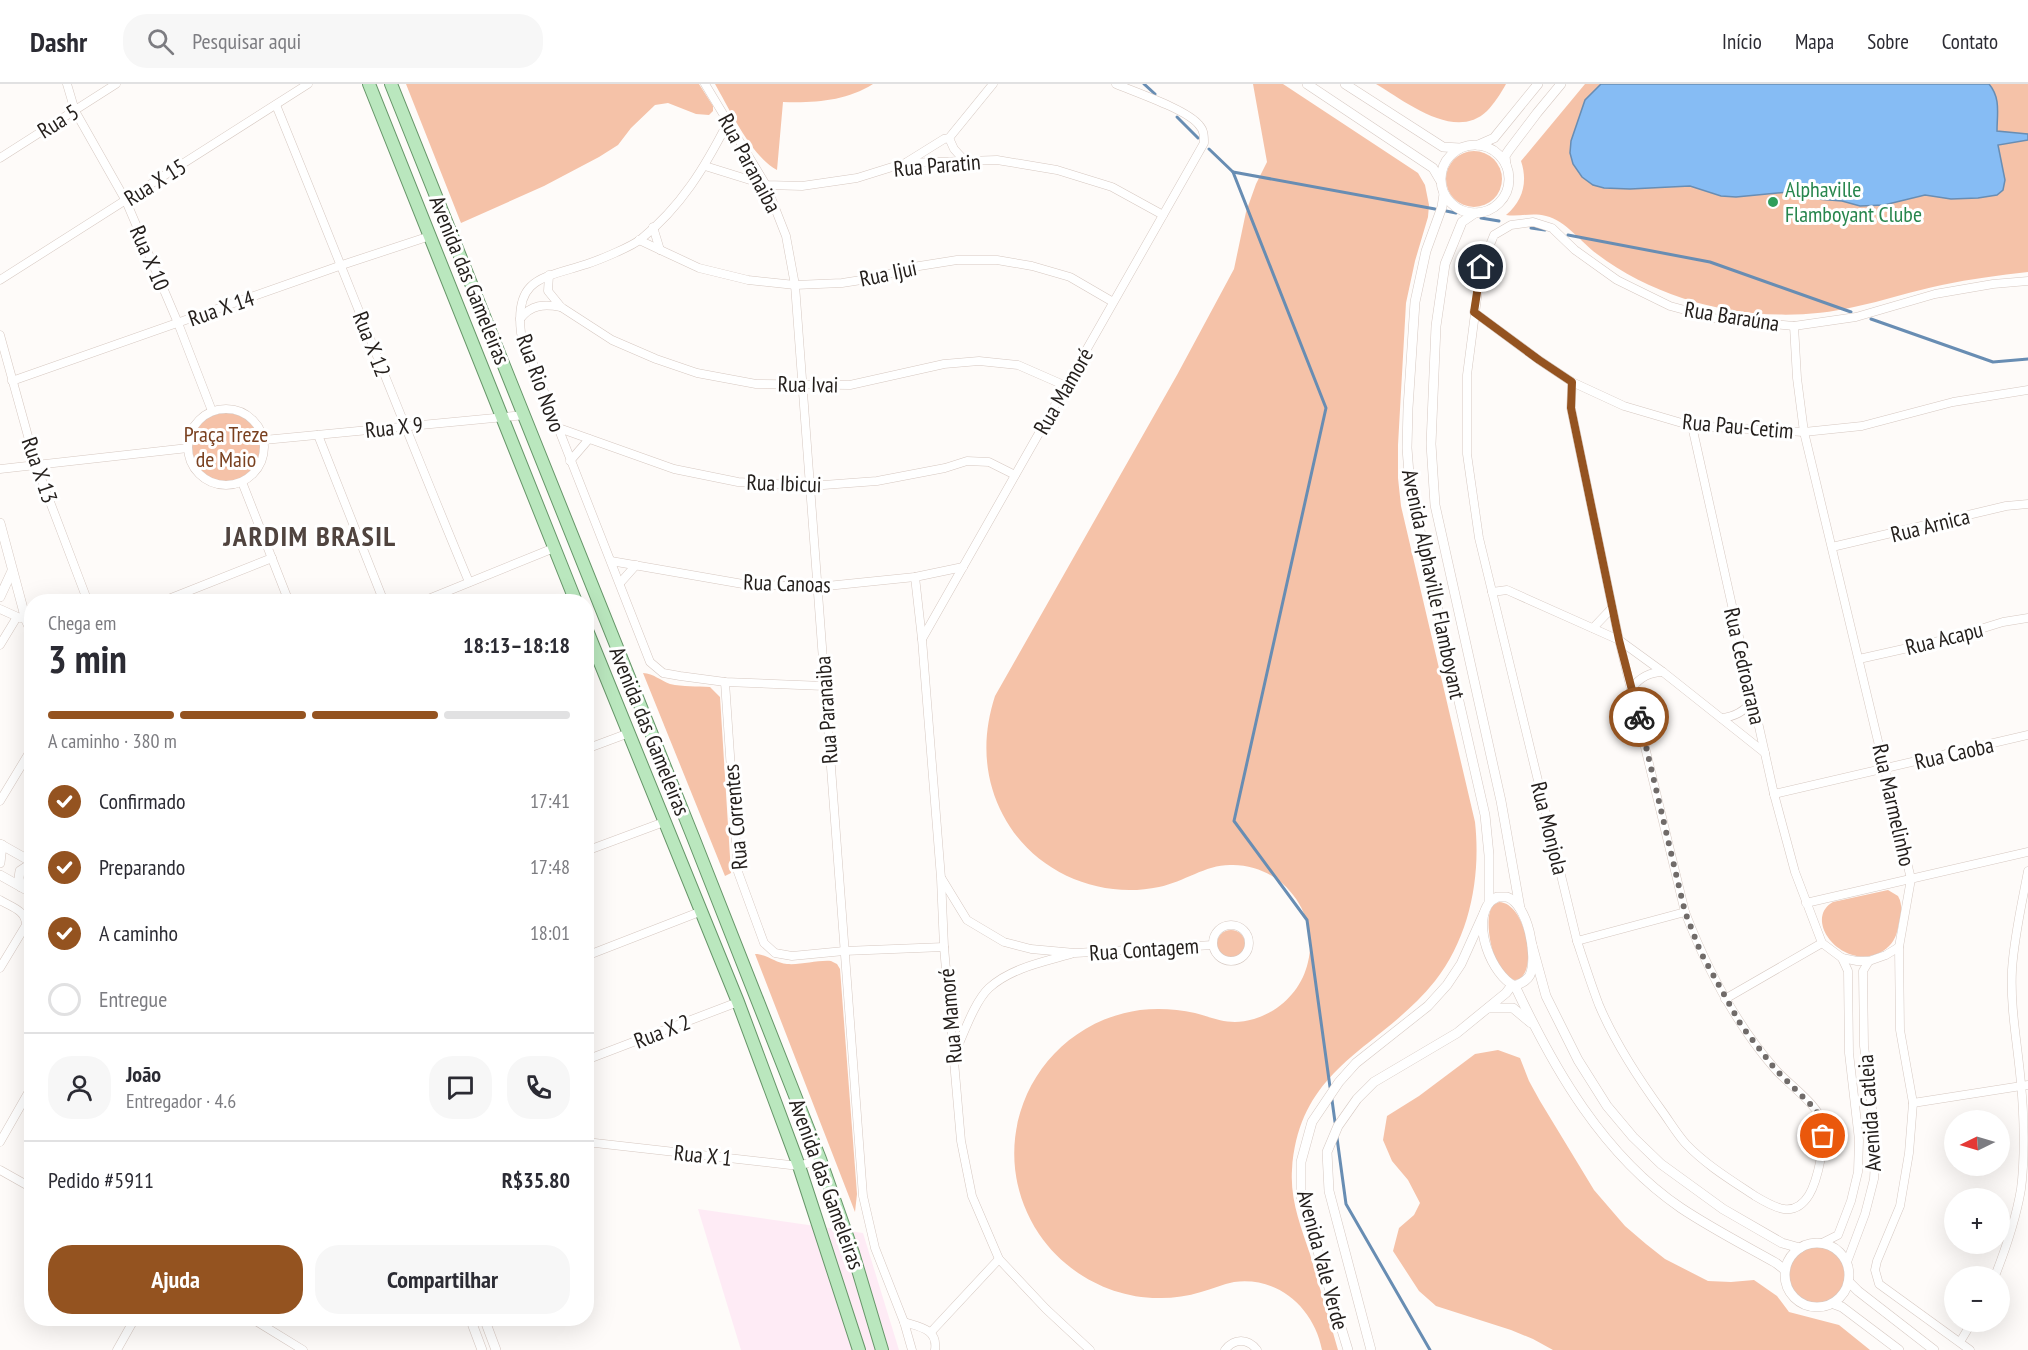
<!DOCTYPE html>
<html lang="pt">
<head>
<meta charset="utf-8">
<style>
	:root { --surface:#fff; --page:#f7f7f7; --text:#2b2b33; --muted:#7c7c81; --line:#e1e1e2; --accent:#945320 }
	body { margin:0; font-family:"PT Sans Narrow",sans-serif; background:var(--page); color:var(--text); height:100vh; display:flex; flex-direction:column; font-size:22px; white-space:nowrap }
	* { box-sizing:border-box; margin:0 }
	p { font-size:20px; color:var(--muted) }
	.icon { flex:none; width:33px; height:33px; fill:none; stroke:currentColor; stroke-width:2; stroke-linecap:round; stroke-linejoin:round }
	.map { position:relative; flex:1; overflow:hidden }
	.details { position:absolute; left:24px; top:510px; width:570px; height:732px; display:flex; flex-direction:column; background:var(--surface); border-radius:24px; box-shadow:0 6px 24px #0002 }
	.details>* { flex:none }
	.needle { width:39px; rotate:265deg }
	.controls { position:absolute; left:1944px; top:1026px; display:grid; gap:12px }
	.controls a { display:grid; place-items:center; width:66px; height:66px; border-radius:50%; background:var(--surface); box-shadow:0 6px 24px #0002; font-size:30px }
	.pin { position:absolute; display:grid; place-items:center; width:51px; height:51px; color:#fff; margin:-26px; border:3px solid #fff; border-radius:50%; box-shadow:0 2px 6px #0007 }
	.courier { position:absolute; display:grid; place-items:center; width:60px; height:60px; margin:-30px; border:4px solid #945320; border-radius:50%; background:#fff; color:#222; box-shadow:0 2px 8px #0007 }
	.overview em { font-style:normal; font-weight:700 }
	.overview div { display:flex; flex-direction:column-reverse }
	.overview { display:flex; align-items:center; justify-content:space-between; height:102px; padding:0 24px }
	h1 { font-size:39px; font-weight:700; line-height:45px }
	.bar { display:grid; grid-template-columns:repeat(4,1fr); gap:9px 6px; align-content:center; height:72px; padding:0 24px }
	.bar i { height:8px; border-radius:4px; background:var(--line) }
	.bar .current { background:var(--accent) }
	.bar p { grid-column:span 4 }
	.line { display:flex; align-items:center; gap:15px; padding:0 24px; border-top:2px solid var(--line) }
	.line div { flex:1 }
	.round { display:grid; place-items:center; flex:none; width:63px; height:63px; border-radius:24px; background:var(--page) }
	ol { padding:0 24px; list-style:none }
	li { display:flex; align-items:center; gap:18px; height:66px }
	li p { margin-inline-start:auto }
	li .icon { padding:6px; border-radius:50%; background:var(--accent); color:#fff; stroke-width:4 }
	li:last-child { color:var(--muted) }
	li i { width:33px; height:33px; border:3px solid var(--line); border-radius:50% }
	.action { display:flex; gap:12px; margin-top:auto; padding:12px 24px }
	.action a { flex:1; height:69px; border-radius:24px; background:var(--accent); color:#fff; font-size:24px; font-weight:700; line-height:69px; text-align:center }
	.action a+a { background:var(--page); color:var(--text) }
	header { display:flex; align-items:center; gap:36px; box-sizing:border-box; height:84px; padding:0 30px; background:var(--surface); border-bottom:2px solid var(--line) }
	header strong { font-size:28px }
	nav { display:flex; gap:33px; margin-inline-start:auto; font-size:21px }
	.search { width:420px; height:54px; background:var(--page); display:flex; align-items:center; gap:15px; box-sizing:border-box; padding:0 21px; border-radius:24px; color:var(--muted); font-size:22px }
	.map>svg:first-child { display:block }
</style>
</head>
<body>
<header>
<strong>Dashr</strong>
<div class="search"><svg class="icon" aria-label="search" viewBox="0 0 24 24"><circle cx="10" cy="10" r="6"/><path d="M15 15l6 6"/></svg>Pesquisar aqui</div>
<nav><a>Início</a><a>Mapa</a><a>Sobre</a><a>Contato</a></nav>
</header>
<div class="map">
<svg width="2028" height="1266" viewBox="0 0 2028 1266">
	<rect width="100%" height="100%" fill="#fefbf9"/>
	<!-- commercial -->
	<polygon fill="#feebf5" points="698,1125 863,1149 899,1266 741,1266"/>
	<!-- green -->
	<g fill="#f5c2a8">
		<polygon points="406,0 699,0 713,22 713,27 709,31 696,30 668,19 655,21 631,44 618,61 599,73 544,102 461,139"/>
		<path d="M715 0H873C846 17 815 19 783 18L777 86C751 72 730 26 715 0Z"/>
		<path d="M1253 0H1283L1418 89 1425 101 1429 121 1428 133 1415 177 1406 219 1398 361V394L1401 422 1475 738C1481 793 1470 852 1435 897 1380 966 1299 981 1292 1086 1290 1116 1301 1143 1310 1170 1319 1202 1329 1234 1338 1266H1322C1314 1224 1278 1192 1234 1198 1223 1200 1212 1205 1201 1208 1188 1212 1174 1214 1161 1214 1113 1215 1066 1190 1039 1150 979 1060 1034 941 1140 926 1158 924 1177 925 1195 929 1217 935 1230 942 1254 935 1281 927 1302 905 1308 878 1320 829 1281 779 1230 781 1205 781 1184 798 1159 803 1098 816 1032 787 1003 731 983 693 982 652 995 612L1177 291 1234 185 1246 128 1256 100 1267 78Z"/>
		<path d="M1376 0H1506C1501 9 1494 20 1487 27 1455 58 1405 17 1376 0Z"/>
		<path d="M1585 0H2028V188C1999 191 1971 195 1942 201 1912 207 1883 217 1854 223 1799 236 1735 232 1682 214 1652 204 1622 189 1597 170 1581 158 1566 137 1546 132 1532 128 1520 133 1506 131 1523 117 1528 98 1521 77Z"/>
		<circle cx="1474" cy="95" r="28"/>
		<circle cx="226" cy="363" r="34"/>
		<path d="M643 589C654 590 660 596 670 600 683 603 697 602 710 603L720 613 731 789 725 792Z"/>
		<path d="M1888 806 1898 812C1904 822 1900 833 1898 844 1896 854 1892 861 1883 867 1845 890 1801 836 1833 818Z"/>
		<path d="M1499 818C1528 819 1539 895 1515 896 1495 896 1482 838 1492 823 1493 821 1497 819 1499 818Z"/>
		<circle cx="1231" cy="860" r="14"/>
		<path d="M755 870C767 870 775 879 787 880 802 881 817 876 831 877L837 880 840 885 857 1110 855 1128Z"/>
		<polygon points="1498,966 1520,974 1529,997 1540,1017 1594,1106 1625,1142 1646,1160 1665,1175 1708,1197 1731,1198 1754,1196 1777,1212 1789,1228 1839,1241 1870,1266 1553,1266 1533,1255 1511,1246 1436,1222 1419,1207 1393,1167 1399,1144 1414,1131 1420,1119 1408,1096 1392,1077 1383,1056 1387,1032 1419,1012 1475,970"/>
		<circle cx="1817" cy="1191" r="28"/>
	</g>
	<!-- water -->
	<path fill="#86bcf4" stroke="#688db3" stroke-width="1.5" d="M1601 0H1989C2001 14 1997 30 1997 47L2028 50V56L1998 61 2005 96 2003 106 1997 111 1978 114 1951 115 1925 111 1884 121 1860 122 1842 117 1817 115 1788 108 1736 113 1721 112 1690 102 1630 105 1604 104 1593 101 1582 93 1573 80 1570 69 1571 57 1585 16Z"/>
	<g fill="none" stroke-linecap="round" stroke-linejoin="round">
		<!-- stream -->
		<g stroke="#688db3" stroke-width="3">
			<polyline points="1144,0 1155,10"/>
			<polyline points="1177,33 1198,54"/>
			<polyline points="1209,65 1233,88 1326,324 1234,737 1307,836 1330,1003"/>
			<polyline points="1233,88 1435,125"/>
			<polyline points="1446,127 1456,129"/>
			<polyline points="1481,134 1499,137"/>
			<polyline points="1531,144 1545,146"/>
			<polyline points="1568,151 1710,178 1851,228"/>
			<polyline points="1871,235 1993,278 2028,275"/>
			<polyline points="1332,1016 1335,1038"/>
			<polyline points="1337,1054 1346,1120 1430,1266"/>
		</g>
		<defs>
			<g id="minor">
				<polyline points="67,0 75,27 126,117 178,239 212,327"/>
				<polyline points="705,0 766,101 786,152 795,201 863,1112 875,1164 904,1238 912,1266"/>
				<path d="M276 21C341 180 403 340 469 498"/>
				<path d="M728 38C705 83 681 123 641 155 631 163 599 176 587 180 544 194 514 193 521 249L650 578 663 589 680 592 725 598 824 602"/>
				<polyline points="949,54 954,65 964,76"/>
				<polyline points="0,74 116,0"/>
				<polyline points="907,78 944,55 949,54 993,0"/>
				<polyline points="705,82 766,101 802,102 857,94 905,79 997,76 1057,86 1112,103 1163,131"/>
				<polyline points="653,143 660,166"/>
				<polyline points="639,156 699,184 748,196 795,201 842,199 874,194 913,183 957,176 997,176 1032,182 1070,193 1113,218"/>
				<polyline points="549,191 548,207 561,223 612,256 656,275 697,289 756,300 850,301 944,280 979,277 1018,281 1066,302"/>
				<polyline points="0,196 308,0"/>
				<polyline points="1474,228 1539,276 1572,298 1624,322 1692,342 1804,348 1862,342 1953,318 2028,306"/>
				<path d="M520 235C531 220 545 220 561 223"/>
				<polyline points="1794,242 1797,294 1804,348 1911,795 1899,863 1900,946 1913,1019 1909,1069 1900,1122 1877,1177 1875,1186 1879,1200 1970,1266"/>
				<polyline points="0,251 36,381 88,518"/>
				<polyline points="12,297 342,181 430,152"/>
				<path d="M1572 298 1571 324 1619 556 1685 828C1707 885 1735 939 1775 985 1788 1000 1819 1021 1823 1040 1826 1056 1818 1096 1809 1111 1794 1135 1775 1124 1755 1112 1731 1096 1706 1081 1686 1060 1677 1050 1670 1038 1662 1027 1638 994 1615 959 1599 921 1591 900 1584 878 1577 857L1479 454 1467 370V291L1481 183 1494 151 1511 141 1533 138 1552 144 1575 166 1617 196 1670 222 1718 235 1794 242 1856 233 1935 210 1993 200 2028 197"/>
				<circle cx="226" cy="363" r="38"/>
				<polyline points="1692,342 1774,710 1795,788 1822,859 1842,874 1857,877 1869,877 1886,871 1899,863"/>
				<polyline points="556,343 674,385 738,398 810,402 877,397 945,384 967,377 989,378 1015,391"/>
				<polyline points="318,351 384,518"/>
				<polyline points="264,356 525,331"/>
				<polyline points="570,377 589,355"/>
				<polyline points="0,385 188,364"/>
				<polyline points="242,398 289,518"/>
				<polyline points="1832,463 2006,422 2028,420"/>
				<polyline points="611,477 743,500 817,503 915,493 963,483"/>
				<polyline points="915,493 922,555 941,794 944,863 961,1057 972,1112 999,1175 1046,1225 1090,1266"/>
				<polyline points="620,499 636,481"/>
				<polyline points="1492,508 1507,506 1619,556 1663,588 1765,669"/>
				<polyline points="161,518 272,474"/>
				<polyline points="421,518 554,464"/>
				<polyline points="0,525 20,534"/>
				<polyline points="1593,544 1612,524"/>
				<path d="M922 555 1204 59C1204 52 1204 46 1199 41 1188 26 1135 8 1116 0"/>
				<polyline points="0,561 17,533"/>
				<polyline points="1859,575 1948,555 2003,538 2028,534"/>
				<polyline points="725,598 738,788 764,859 775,869 792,872 844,867 944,863"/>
				<path d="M1632 604C1640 593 1650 588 1663 588"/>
				<path d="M1721 634C1735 633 1745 627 1753 616"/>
				<polyline points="586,665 629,649"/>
				<polyline points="1774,710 2028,651"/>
				<polyline points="0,717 32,664"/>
				<polyline points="586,767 664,738"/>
				<polyline points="942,795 967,836 1004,858 1031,865 1075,869 1213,861"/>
				<path d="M0 816C11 823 26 826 26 841L0 884"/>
				<polyline points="1806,819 2028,768"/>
				<circle cx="1231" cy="859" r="18"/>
				<polyline points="1577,857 1685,828"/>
				<polyline points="586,872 702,827"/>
				<polyline points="1725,915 1822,859"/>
				<path d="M954 971C963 952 974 918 989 904 1011 884 1043 878 1071 870"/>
				<polyline points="586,976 738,918"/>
				<polyline points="1913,1019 2028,1001"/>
				<polyline points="0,1058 32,1002"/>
				<polyline points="586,1058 799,1082 820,1075"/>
				<polyline points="0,1086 32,1104"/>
				<polyline points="1822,1159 1838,1151 1851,1117 1858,1088 1859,1056 1849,969 1848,887 1842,874"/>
				<polyline points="1847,1178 1865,1130 1874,1095 1876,1056 1864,962 1863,887 1869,877"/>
				<path d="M1995 1192C2006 1164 2016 1135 2021 1105 2025 1075 2024 1030 2021 1000 2018 962 2010 925 2012 886 2014 853 2022 819 2028 787"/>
				<polyline points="251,1234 303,1266"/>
				<path d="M904 1238C920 1243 938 1245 935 1266"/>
				<polyline points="931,1248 999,1175"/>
				<polyline points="1960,1258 1972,1238"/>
				<polyline points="117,1266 135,1234"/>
				<path d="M1225 1266C1234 1254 1248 1254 1257 1266"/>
			</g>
			<g id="tertiary">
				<polyline points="1307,0 1433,84 1440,96"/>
				<polyline points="1345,0 1443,63 1460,64"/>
				<polyline points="1478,61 1494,54 1538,0"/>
				<circle cx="1475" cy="95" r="34"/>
				<polyline points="1506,81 1505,72 1509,66 1537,29 1561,0"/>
				<polyline points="1444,110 1442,123 1426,167 1415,218 1408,324 1407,364 1410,403 1485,731 1489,771 1489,819"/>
				<polyline points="1475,129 1462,138 1445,180 1436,242 1431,360 1435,421 1501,717 1520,824"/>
				<polyline points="0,439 26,536 32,549"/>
				<polyline points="0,513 12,487"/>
				<polyline points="0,760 32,778"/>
				<polyline points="0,779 2,761"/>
				<polyline points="0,791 32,809"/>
				<polyline points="21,803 19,794 20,787 32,779"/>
				<path d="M1497 813C1498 813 1507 813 1507 813 1528 820 1538 873 1530 891 1527 897 1521 899 1515 902 1492 892 1471 839 1490 818 1492 816 1495 815 1497 813Z"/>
				<polyline points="1532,861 1546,912 1578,976 1607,1022 1633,1053 1661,1080 1723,1125 1782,1159 1800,1164"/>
				<path d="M1515 902C1554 985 1603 1071 1681 1124 1711 1144 1744 1161 1776 1179L1785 1186"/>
				<polyline points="1488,924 1513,924 1531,939"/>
				<circle cx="1817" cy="1191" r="32"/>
				<polyline points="1849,1198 1858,1207 1934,1266"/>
				<polyline points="1834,1220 1842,1223 1899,1266"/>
				<polyline points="470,1234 482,1266"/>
				<polyline points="484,1234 496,1266"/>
				<polyline points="1348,1266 1301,1112 1301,1078 1312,1038 1339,998 1356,979 1428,922 1447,901 1461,880 1484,829"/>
				<polyline points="1371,1266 1329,1107 1327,1068 1338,1042 1357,1015 1374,998 1457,949 1506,909 1512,901"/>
			</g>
			<g id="primary">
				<polyline points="369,0 576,518"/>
				<polyline points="391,0 693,753 820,1075 853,1169 882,1266"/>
				<polyline points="586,544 738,918 799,1082 859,1266"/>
			</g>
		</defs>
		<!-- minor casing -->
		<use href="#minor" stroke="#d6c8c1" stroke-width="9"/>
		<!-- tertiary casing -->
		<use href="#tertiary" stroke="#d6c8c1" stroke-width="10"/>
		<!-- primary casing -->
		<use href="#primary" stroke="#679669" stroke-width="14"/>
		<!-- minor -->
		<use href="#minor" stroke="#fff" stroke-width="8"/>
		<!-- tertiary -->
		<use href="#tertiary" stroke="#fff" stroke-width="9"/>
		<!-- primary -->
		<use href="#primary" stroke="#bae7be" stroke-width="12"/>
	</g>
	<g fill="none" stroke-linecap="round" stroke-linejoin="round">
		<!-- done -->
		<polyline stroke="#706b69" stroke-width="6" stroke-dasharray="0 10.8" points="1639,633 1685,828 1701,869 1741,941 1775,985 1816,1026 1822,1039 1823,1052"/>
		<!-- route -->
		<polyline stroke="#945320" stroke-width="8" points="1481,183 1474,228 1539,276 1572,298 1571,324 1619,556 1639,633"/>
	</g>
	<!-- markers -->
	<circle fill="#2e9e5b" stroke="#fff" stroke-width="2" cx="1773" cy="118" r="6"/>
	<g text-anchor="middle" stroke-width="6" stroke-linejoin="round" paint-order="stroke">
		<!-- street labels -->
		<g font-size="22" fill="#231e1b" stroke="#fff">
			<text transform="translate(58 37) rotate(-32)" y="8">Rua 5</text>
			<text transform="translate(750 79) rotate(62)" y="8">Rua Paranaiba</text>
			<text transform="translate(937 81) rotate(-5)" y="8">Rua Paratin</text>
			<text transform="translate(155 98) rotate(-32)" y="8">Rua X 15</text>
			<text transform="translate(150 174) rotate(67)" y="8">Rua X 10</text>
			<text transform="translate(888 189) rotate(-12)" y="8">Rua Ijui</text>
			<text transform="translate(470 196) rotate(68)" y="8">Avenida das Gameleiras</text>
			<text transform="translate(221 224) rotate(-19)" y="8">Rua X 14</text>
			<text transform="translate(1732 232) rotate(9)" y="8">Rua Baraúna</text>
			<text transform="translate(372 260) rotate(69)" y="8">Rua X 12</text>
			<text transform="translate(541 299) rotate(70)" y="8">Rua Rio Novo</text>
			<text transform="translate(808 300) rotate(1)" y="8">Rua Ivai</text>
			<text transform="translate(1063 307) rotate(-60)" y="8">Rua Mamoré</text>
			<text transform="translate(1738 342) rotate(5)" y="8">Rua Pau-Cetim</text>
			<text transform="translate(394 343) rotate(-6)" y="8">Rua X 9</text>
			<text transform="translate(40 386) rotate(71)" y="8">Rua X 13</text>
			<text transform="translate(784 399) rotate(2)" y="8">Rua Ibicui</text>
			<text transform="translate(1930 441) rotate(-14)" y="8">Rua Arnica</text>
			<text transform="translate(787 499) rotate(2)" y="8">Rua Canoas</text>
			<text transform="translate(1434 500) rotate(78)" y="8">Avenida Alphaville Flamboyant</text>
			<text transform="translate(1944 554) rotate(-14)" y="8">Rua Acapu</text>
			<text transform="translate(1745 582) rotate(77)" y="8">Rua Cedroarana</text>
			<text transform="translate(826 626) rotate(-94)" y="8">Rua Paranaiba</text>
			<text transform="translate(650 647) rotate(68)" y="8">Avenida das Gameleiras</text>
			<text transform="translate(1954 669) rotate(-13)" y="8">Rua Caoba</text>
			<text transform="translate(1894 721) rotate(77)" y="8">Rua Marmelinho</text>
			<text transform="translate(735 733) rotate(-95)" y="8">Rua Correntes</text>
			<text transform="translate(1550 744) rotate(76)" y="8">Rua Monjola</text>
			<text transform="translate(1144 865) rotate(-4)" y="8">Rua Contagem</text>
			<text transform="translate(950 932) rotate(-95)" y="8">Rua Mamoré</text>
			<text transform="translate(662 947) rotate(-21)" y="8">Rua X 2</text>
			<text transform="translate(1869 1029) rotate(-94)" y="8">Avenida Catleia</text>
			<text transform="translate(703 1071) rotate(6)" y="8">Rua X 1</text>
			<text transform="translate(827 1100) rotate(70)" y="8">Avenida das Gameleiras</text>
			<text transform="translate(1323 1176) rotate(75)" y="8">Avenida Vale Verde</text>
		</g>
		<!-- leisure labels -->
		<g font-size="22" fill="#27864d" stroke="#fff" text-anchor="start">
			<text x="1785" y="113">Alphaville<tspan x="1785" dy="25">Flamboyant Clube</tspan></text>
		</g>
		<!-- park labels -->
		<g font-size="22" fill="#7a4120" stroke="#fff">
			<text x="226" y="358">Praça Treze<tspan x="226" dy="25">de Maio</tspan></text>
		</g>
		<!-- district labels -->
		<g font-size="28" font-weight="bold" letter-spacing="1.5" fill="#50443f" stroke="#fff">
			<text x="310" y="462">JARDIM BRASIL</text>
		</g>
	</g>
</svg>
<div class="controls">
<a><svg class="needle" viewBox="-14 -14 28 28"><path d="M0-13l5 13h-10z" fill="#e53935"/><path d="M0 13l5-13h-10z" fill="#7c7c81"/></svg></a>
<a>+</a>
<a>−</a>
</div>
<div class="pin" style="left:1823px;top:1052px;background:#ea580c"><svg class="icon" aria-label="bag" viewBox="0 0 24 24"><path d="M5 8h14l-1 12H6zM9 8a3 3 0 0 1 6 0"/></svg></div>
<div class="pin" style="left:1481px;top:183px;background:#1f2937"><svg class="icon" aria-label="home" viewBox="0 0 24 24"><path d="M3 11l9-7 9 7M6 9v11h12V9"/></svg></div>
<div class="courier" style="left:1639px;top:633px"><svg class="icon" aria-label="bike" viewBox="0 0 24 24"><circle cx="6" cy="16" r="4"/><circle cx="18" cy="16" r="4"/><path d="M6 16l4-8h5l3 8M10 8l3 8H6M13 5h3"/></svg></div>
<section class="details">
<div class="overview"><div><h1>3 min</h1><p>Chega em</p></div><em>18:13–18:18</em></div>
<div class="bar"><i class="current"></i><i class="current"></i><i class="current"></i><i></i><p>A caminho · 380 m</p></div>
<ol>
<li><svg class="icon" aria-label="check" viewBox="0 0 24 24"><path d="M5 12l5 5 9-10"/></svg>Confirmado<p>17:41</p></li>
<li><svg class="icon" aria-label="check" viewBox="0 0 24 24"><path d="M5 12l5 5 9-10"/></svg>Preparando<p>17:48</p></li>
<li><svg class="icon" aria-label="check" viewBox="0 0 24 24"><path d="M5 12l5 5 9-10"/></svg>A caminho<p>18:01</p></li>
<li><i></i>Entregue</li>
</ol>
<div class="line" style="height:108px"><a class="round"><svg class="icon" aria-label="person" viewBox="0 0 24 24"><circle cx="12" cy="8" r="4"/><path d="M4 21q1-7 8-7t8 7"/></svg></a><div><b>João</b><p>Entregador · 4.6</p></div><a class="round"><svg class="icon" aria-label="chat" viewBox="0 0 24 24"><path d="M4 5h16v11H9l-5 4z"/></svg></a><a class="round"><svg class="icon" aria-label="phone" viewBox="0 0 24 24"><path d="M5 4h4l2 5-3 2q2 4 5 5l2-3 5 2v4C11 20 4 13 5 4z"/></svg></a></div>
<div class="line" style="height:78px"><div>Pedido #5911</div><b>R$35.80</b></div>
<div class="action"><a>Ajuda</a><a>Compartilhar</a></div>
</section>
</div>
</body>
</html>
